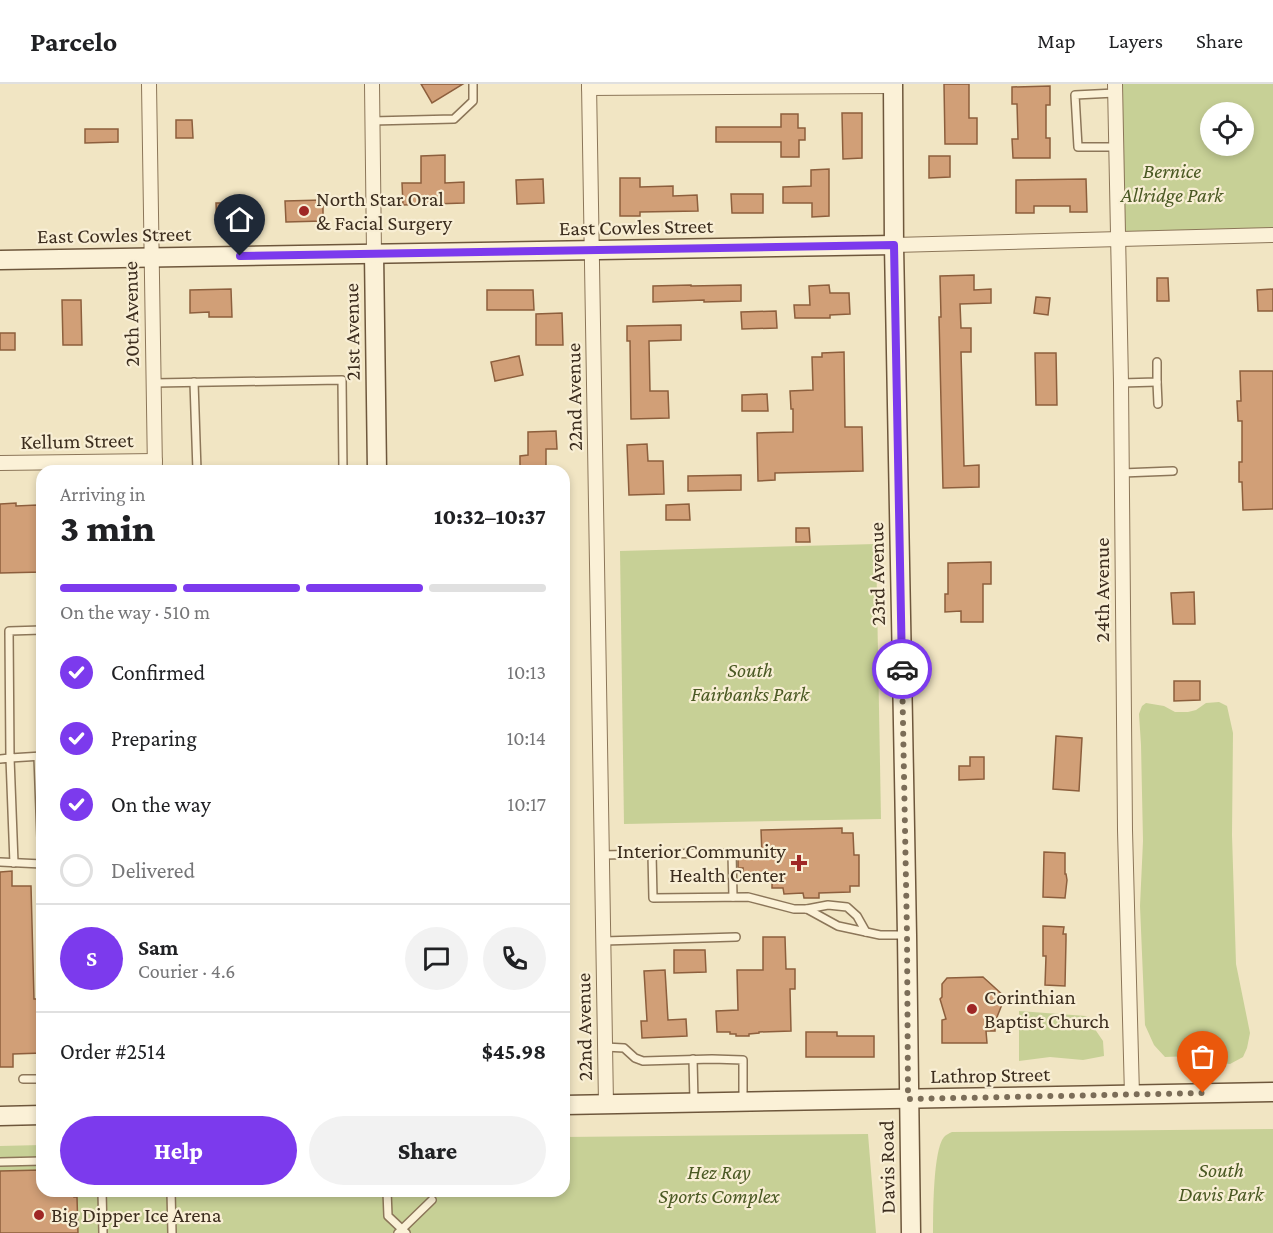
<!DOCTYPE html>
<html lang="en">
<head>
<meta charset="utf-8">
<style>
	:root { --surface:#fff; --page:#f2f2f2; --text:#202124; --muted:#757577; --line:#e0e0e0; --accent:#7c3aed }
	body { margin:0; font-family:"Crimson Pro",serif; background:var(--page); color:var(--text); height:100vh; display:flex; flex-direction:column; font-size:22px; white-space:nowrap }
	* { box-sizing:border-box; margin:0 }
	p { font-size:20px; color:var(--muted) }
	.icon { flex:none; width:33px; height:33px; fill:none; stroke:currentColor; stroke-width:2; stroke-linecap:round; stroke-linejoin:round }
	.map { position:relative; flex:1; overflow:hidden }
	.sheet { position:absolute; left:36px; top:381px; width:534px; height:732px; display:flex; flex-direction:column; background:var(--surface); border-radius:18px; box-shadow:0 3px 9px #0003 }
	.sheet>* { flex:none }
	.buttons { position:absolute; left:1200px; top:18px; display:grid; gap:12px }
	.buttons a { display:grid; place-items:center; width:54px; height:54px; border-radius:50%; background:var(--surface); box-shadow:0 3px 9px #0003; font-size:30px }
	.pin { position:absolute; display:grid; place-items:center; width:51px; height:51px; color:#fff; margin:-62px -26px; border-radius:50% 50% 50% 0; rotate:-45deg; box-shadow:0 0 6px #0007 }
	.pin .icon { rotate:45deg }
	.courier { position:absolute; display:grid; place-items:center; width:60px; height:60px; margin:-30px; border:4px solid #7c3aed; border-radius:50%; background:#fff; color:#222; box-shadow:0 2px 8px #0007 }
	.overview em { font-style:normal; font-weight:800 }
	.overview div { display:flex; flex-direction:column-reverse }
	.overview { display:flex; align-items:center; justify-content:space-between; height:102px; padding:0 24px }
	h1 { font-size:39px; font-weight:800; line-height:45px }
	.bar { display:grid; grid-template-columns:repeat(4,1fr); gap:9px 6px; align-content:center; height:72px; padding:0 24px }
	.bar i { height:8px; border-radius:4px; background:var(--line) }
	.bar .selected { background:var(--accent) }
	.bar p { grid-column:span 4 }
	.line { display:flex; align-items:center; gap:15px; padding:0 24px; border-top:2px solid var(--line) }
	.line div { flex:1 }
	.round { display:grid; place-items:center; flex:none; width:63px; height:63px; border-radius:32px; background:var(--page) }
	ol { padding:0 24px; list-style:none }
	li { display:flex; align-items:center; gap:18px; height:66px }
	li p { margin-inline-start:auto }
	li .icon { padding:6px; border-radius:50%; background:var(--accent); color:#fff; stroke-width:4 }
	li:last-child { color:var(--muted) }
	li i { width:33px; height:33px; border:3px solid var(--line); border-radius:50% }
	.primary-button { display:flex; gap:12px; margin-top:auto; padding:12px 24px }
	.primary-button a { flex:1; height:69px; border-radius:36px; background:var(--accent); color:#fff; font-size:24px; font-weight:800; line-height:69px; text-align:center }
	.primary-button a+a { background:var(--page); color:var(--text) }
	header { display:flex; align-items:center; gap:36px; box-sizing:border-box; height:84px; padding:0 30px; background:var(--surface); border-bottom:2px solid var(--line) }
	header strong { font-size:28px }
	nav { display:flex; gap:33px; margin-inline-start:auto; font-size:21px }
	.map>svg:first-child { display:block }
</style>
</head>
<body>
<header>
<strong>Parcelo</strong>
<nav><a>Map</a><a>Layers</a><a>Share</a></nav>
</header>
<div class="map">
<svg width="1273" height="1149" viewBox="0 0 1273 1149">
	<rect width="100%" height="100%" fill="#f1e5c3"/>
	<!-- green -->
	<g fill="#c7d096" fill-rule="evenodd">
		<path d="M1115 0H1273V151L1118 155ZM1210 28H1244V62H1210Z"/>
		<polygon points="876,460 881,735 624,740 620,467"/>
		<polygon points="1219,618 1227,622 1233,649 1232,751 1236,880 1250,949 1247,964 1243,973 1230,980 1220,979 1208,973 1191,972 1165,973 1154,961 1145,941 1140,822 1143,757 1141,661 1139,630 1142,622 1146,619 1164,622 1175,628 1188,628 1196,626 1206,619"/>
		<polygon points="1019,927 1086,932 1103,957 1104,972 1083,976 1050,973 1019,977"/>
		<path d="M1273 1045V1149H933C933 1130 933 1066 944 1053 946 1051 949 1049 952 1048Z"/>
		<polygon points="868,1050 876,1149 0,1149 0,1062 42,1061 42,1107 564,1107 564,1053"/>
	</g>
	<!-- building -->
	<g fill="#d19f77" stroke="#8d5f3d" stroke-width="1.5">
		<polygon points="421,0 463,0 432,19"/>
		<polygon points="944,0 969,0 969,34 977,34 977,60 945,60"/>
		<polygon points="1050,2 1050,21 1046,21 1046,54 1050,54 1050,74 1013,74 1012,55 1018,55 1017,20 1012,20 1012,3"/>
		<polygon points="842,29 862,29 862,74 843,75"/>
		<polygon points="781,30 798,30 798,44 805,44 805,56 799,56 799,73 781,73 781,58 716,58 716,43 781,43"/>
		<polygon points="176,36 192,36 193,54 176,54"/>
		<polygon points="85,45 118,45 118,58 85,59"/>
		<polygon points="445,71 445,99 464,98 464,119 403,121 402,99 421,99 421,72"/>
		<polygon points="929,72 950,72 950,93 929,94"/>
		<polygon points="829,85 829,132 812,133 812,119 783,119 783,103 811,102 811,86"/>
		<polygon points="620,94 640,94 640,103 673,102 673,112 697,111 698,127 640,128 640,132 620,132"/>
		<polygon points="543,95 544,119 517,120 516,96"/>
		<polygon points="1086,95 1087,128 1070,128 1070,122 1034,122 1034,129 1016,129 1016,96"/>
		<polygon points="731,110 763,110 763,129 732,129"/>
		<polygon points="323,116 323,137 286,138 285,117"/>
		<polygon points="216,119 253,119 253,141 217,142"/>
		<polygon points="974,191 974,206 991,205 991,219 960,220 961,244 971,244 971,268 961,268 964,382 979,381 979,403 943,404 939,233 941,233 940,192"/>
		<polygon points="1157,194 1168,194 1169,217 1157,217"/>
		<polygon points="691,201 691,202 741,201 741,217 704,218 704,216 653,218 653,202"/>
		<polygon points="829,201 830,209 849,209 850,230 830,231 830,234 795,234 794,221 810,221 809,202"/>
		<polygon points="231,205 232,233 209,233 209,228 190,229 190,206"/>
		<polygon points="1273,205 1273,227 1258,227 1257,206"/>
		<polygon points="487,206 533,206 534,226 487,226"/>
		<polygon points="1036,213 1050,214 1048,231 1034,229"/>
		<polygon points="62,216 81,216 82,261 63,261"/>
		<polygon points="776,227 777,244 742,245 741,228"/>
		<polygon points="562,229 563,261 536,261 536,230"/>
		<polygon points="681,241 681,256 649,257 650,307 668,307 669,334 631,335 630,257 627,257 627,242"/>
		<rect x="0" y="249" width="15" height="17"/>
		<polygon points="844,268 845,343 862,343 863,387 775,389 775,396 758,397 757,349 793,348 793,325 791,325 790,307 813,306 812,273 822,273 822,269"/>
		<polygon points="1035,269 1056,269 1057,321 1036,321"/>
		<polygon points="519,272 523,291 495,297 491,278"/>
		<polygon points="1240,287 1273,287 1273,425 1243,426 1242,398 1239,398 1239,378 1242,378 1242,337 1238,337 1237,317 1241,317"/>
		<polygon points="767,310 768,327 742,327 742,311"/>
		<polygon points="556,347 557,365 546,365 546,386 520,386 520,372 528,371 528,348"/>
		<polygon points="647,360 648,377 663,377 664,410 629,411 627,361"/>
		<polygon points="741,391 741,406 688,407 688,392"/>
		<polygon points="16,419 16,422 37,421 37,424 42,424 42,488 0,489 0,420"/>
		<polygon points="689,420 690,436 666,436 666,421"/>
		<polygon points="796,444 809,444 810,458 796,458"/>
		<polygon points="991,478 991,500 983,500 983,538 961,538 961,527 945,528 945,510 948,510 948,479"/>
		<polygon points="1194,508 1195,540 1173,540 1171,509"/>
		<polygon points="1174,597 1200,597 1200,616 1174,617"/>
		<polygon points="1056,652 1082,654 1079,707 1053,705"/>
		<polygon points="970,673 984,673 984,695 959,696 959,682 970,682"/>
		<polygon points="842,744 842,749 853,749 854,771 859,771 859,802 850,802 850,808 819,809 819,814 804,814 803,809 784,810 783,804 772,804 772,795 762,795 762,791 743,791 743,784 738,784 738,773 762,772 761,746"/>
		<polygon points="1044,768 1065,769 1065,790 1066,790 1067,796 1065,814 1043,813"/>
		<polygon points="12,787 12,802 31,802 34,915 42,915 42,969 13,970 13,983 0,983 0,788"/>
		<polygon points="1043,842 1064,843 1063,850 1066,850 1066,856 1065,902 1045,901 1046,872 1043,872"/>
		<polygon points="763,853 785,853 786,885 795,885 795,905 790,905 791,947 759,948 759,949 749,950 749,952 736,952 736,950 730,950 730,948 717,948 716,927 738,926 737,886 763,886"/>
		<polygon points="674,866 705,866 706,888 674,889"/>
		<polygon points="665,886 668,936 686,935 687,952 642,954 641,937 647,937 644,887"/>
		<polygon points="983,893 1005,913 995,938 995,947 986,947 987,959 942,959 942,936 946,935 940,915 942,913 942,900 947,894"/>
		<polygon points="806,948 837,948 837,952 874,952 874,973 806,973"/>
		<polygon points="42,1086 42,1107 74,1107 74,1113 77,1113 78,1149 0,1149 0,1087"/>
	</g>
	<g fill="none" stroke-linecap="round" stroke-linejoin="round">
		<defs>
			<g id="lane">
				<polyline points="1115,9 1075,11 1078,63 1117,63"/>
				<polyline points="372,37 454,35 473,17 473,0"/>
				<polyline points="194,298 197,387"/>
				<polyline points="1157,298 1158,320"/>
				<polyline points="154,299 342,296 343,387"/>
				<polyline points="1121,299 1157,298 1157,278"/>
				<polyline points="1122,389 1173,387"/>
				<polyline points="42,546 9,547 10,674 42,672"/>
				<polyline points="38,673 42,780"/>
				<polyline points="0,675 10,674 14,779"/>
				<polyline points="652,770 732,769 733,813"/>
				<polyline points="602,771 652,770 653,814 748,813 794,825 807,825 838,842 880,851 905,851"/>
				<polyline points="0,778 42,780"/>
				<polyline points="807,825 828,821 847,823 857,832 866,848"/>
				<polyline points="604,857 736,853"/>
				<polyline points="605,963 624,964 635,974 643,977 712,975 743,976 743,1016"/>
				<polyline points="693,975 694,1018"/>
				<polyline points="23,995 42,995"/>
				<polyline points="0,1078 42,1077"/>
				<polyline points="102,1107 103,1149"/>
				<polyline points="171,1107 172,1149"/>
				<polyline points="387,1107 388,1132 406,1149"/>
				<polyline points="398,1149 432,1116"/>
			</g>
			<g id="street">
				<polyline points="149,0 155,387"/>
				<polyline points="372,0 374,169"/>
				<polyline points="589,0 606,1020"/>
				<polyline points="1115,0 1121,299 1125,746 1132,1011"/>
				<polyline points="589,4 893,2"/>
				<polyline points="894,161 1273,151"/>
				<polyline points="0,379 155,377"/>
			</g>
			<g id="secondary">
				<polyline points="893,0 894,161 907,851 911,1149"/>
				<polyline points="374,169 377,387"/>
				<polyline points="0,176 894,161"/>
				<polyline points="564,1021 1273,1008"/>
				<polyline points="0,1032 42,1031"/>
			</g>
		</defs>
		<!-- lane casing -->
		<use href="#lane" stroke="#8c7659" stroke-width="10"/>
		<!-- street casing -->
		<use href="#street" stroke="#8c7659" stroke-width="16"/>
		<!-- secondary casing -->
		<use href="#secondary" stroke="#6e573c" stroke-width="21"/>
		<!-- lane -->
		<use href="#lane" stroke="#fbf1d7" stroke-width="7"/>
		<!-- street -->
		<use href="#street" stroke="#fbf1d7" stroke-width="14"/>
		<!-- secondary -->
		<use href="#secondary" stroke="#fbf1d7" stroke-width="18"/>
	</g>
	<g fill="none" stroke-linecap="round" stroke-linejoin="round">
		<!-- done -->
		<polyline stroke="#7b6d58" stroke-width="6" stroke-dasharray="0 10.8" points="902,585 907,851 908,1015 1203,1009"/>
		<!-- route -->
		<polyline stroke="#7c3aed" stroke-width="8" points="240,172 894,161 902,585"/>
	</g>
	<!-- markers -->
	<g fill="#9f2725" stroke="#f8eed4" stroke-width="2">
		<circle cx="304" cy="127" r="6"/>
		<path d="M796 770h6v6h6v6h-6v6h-6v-6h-6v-6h6z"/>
		<circle cx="972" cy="925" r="6"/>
		<circle cx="39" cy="1131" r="6"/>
	</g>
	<g text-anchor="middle" stroke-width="4.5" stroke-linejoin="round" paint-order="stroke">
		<!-- park labels -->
		<g font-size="21" font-style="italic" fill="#4a5923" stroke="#f8eed4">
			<text x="1172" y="94">Bernice<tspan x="1172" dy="24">Allridge Park</tspan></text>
			<text x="750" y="593">South<tspan x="750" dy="24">Fairbanks Park</tspan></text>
			<text x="1221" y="1093">South<tspan x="1221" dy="24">Davis Park</tspan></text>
			<text x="719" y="1095">Hez Ray<tspan x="719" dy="24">Sports Complex</tspan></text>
		</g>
		<!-- poi labels -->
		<g font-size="21" fill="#3c2d1e" stroke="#f8eed4" text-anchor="start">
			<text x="316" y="122">North Star Oral<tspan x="316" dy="24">&amp; Facial Surgery</tspan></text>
			<text x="786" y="774" text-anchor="end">Interior Community<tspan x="786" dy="24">Health Center</tspan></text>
			<text x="984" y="920">Corinthian<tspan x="984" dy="24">Baptist Church</tspan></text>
			<text x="51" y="1138">Big Dipper Ice Arena</text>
		</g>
		<!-- street labels -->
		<g font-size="21" fill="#3c2d1e" stroke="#f8eed4">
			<text transform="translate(636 143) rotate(-1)" y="7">East Cowles Street</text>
			<text transform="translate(114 151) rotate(-1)" y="7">East Cowles Street</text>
			<text transform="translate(131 230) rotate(-91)" y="7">20th Avenue</text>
			<text transform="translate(352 248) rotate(-91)" y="7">21st Avenue</text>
			<text transform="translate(574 313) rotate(-91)" y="7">22nd Avenue</text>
			<text transform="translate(77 357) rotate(-1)" y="7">Kellum Street</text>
			<text transform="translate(877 490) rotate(-91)" y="7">23rd Avenue</text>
			<text transform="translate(1102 506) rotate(-90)" y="7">24th Avenue</text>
			<text transform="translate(584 943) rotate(-91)" y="7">22nd Avenue</text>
			<text transform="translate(990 991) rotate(-1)" y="7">Lathrop Street</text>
			<text transform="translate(887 1083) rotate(-91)" y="7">Davis Road</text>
		</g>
	</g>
</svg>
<div class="buttons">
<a><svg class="icon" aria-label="locate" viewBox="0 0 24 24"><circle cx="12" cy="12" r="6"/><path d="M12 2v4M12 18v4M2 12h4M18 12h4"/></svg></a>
</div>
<div class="pin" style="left:1203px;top:1009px;background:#ea580c"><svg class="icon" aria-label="bag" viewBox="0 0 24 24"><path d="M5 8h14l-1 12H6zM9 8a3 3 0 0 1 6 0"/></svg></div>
<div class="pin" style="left:240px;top:172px;background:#1f2937"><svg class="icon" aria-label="home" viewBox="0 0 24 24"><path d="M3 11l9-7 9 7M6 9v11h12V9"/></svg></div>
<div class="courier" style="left:902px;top:585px"><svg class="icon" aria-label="car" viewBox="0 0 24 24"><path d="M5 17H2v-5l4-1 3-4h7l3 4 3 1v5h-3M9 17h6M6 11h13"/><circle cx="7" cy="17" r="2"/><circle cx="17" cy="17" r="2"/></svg></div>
<section class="sheet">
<div class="overview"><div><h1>3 min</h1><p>Arriving in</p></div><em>10:32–10:37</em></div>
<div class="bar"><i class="selected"></i><i class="selected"></i><i class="selected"></i><i></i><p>On the way · 510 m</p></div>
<ol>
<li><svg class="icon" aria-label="check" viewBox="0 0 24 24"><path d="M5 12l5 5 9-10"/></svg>Confirmed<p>10:13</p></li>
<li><svg class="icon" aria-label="check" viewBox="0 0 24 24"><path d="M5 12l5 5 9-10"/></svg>Preparing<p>10:14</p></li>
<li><svg class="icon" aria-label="check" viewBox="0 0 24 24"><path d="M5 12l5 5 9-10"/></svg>On the way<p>10:17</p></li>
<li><i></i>Delivered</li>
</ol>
<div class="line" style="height:108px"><b class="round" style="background:var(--accent);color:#fff">S</b><div><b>Sam</b><p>Courier · 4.6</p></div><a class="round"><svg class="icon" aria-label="chat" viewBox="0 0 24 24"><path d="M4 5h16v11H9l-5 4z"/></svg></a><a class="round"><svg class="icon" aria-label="phone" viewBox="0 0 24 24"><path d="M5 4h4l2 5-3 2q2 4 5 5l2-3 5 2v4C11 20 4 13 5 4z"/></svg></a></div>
<div class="line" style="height:78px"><div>Order #2514</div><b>$45.98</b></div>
<div class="primary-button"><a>Help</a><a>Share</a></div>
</section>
</div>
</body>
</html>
